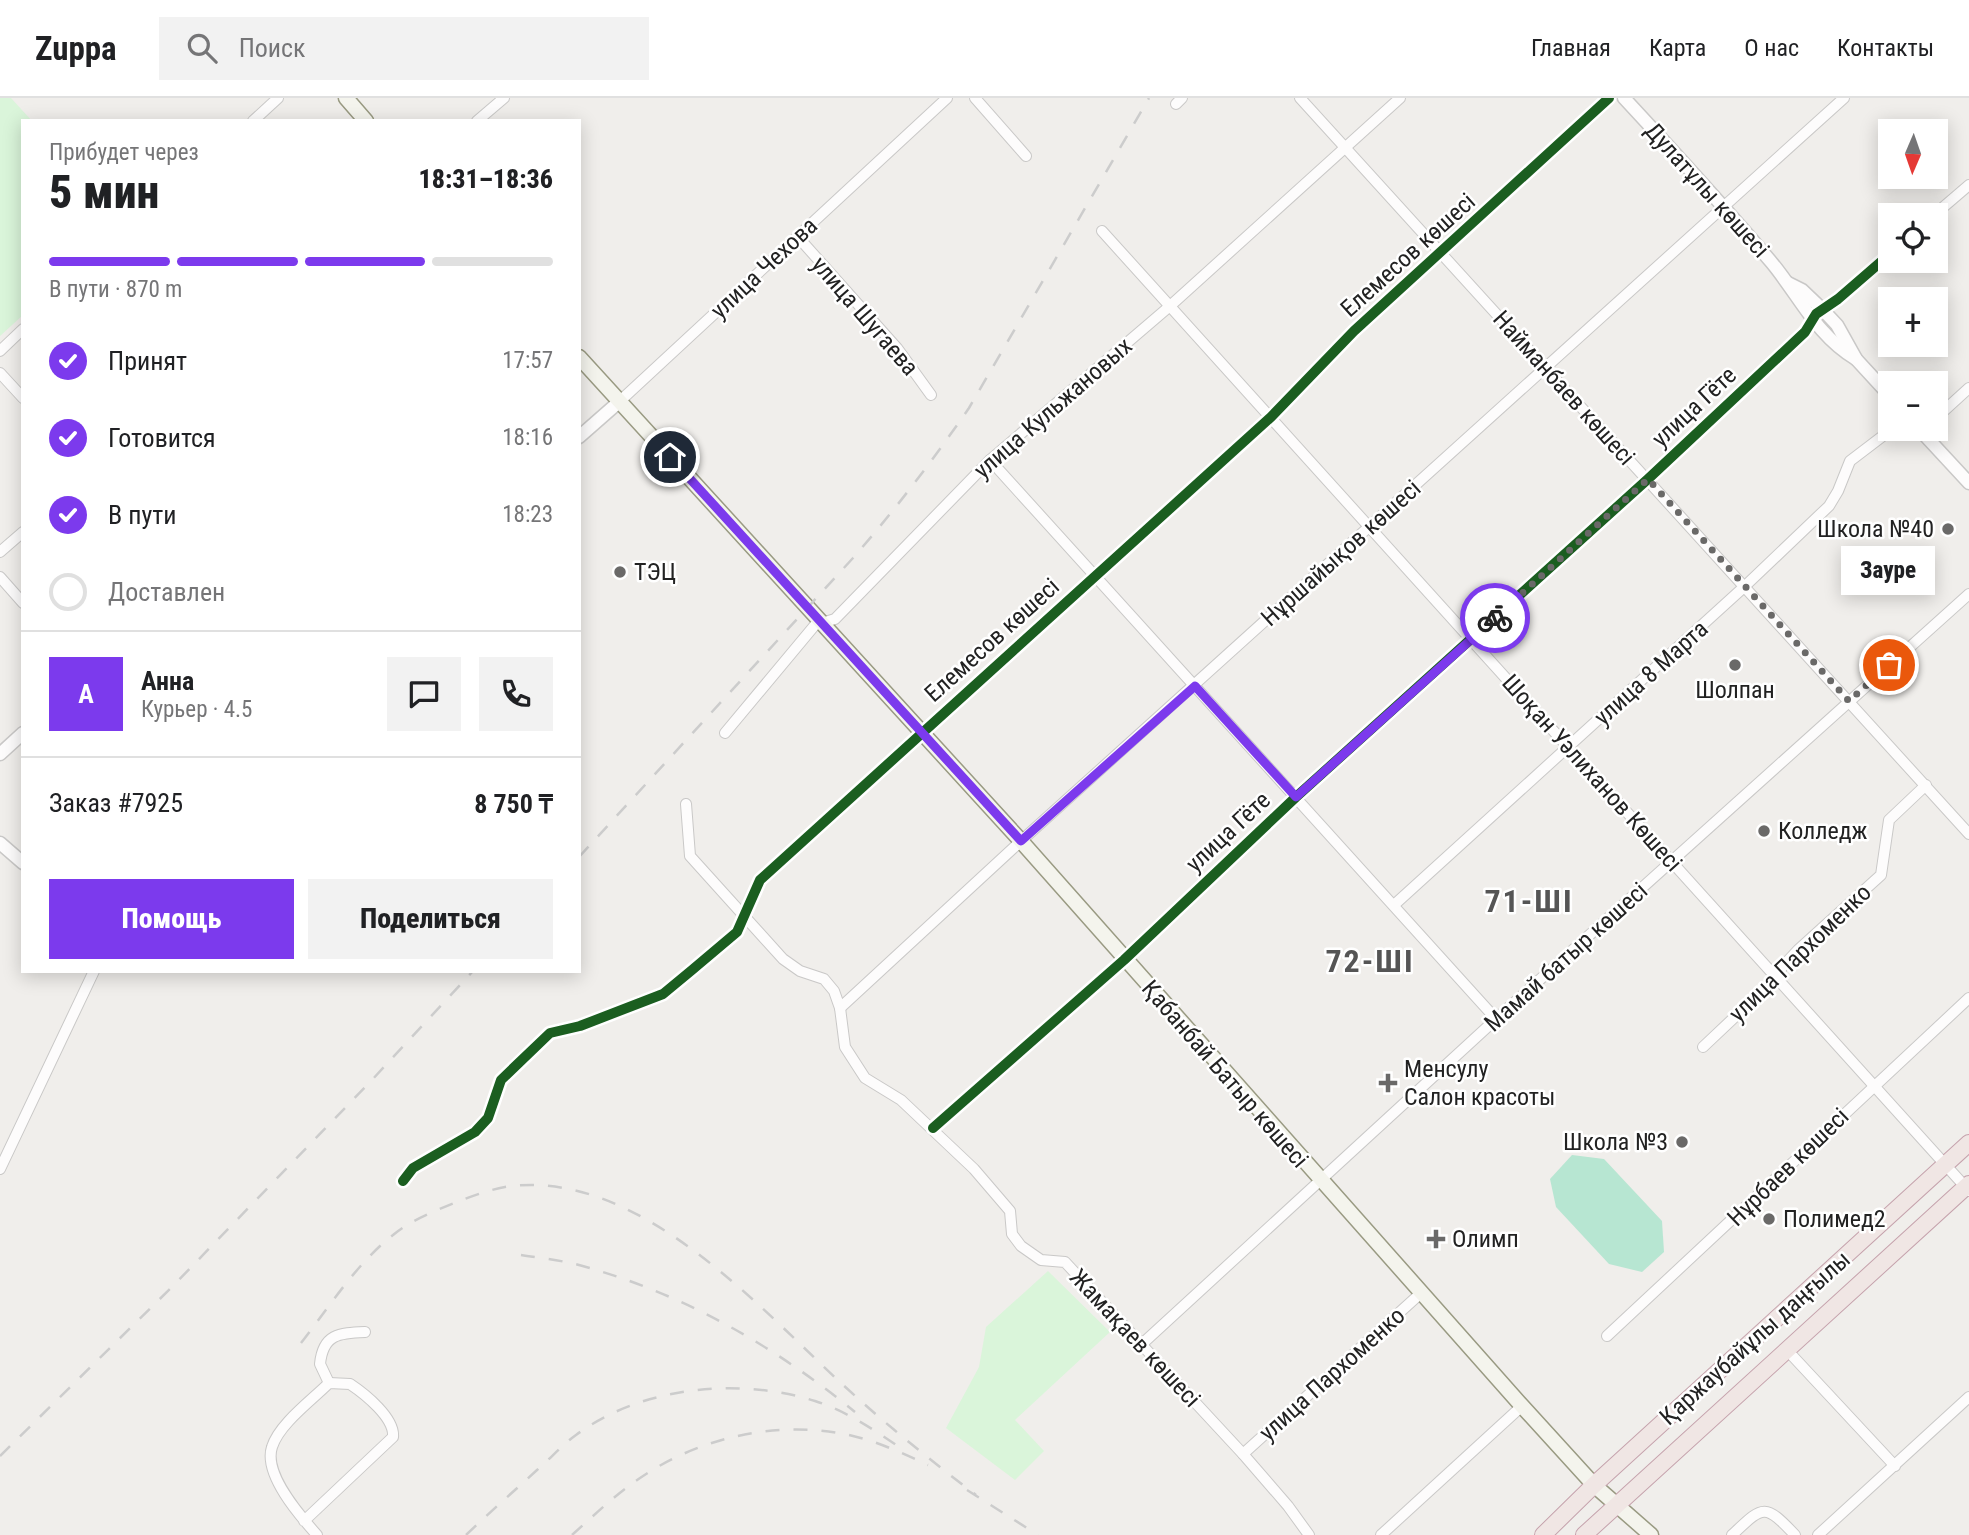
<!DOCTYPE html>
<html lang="ru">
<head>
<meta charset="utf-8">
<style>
	:root { --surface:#fff; --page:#f2f2f2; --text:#202124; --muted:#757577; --line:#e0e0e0; --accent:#7c3aed }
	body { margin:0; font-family:"Roboto Condensed",sans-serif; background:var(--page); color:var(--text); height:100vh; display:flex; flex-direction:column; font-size:26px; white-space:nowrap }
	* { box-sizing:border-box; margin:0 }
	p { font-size:23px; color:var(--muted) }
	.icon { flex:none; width:38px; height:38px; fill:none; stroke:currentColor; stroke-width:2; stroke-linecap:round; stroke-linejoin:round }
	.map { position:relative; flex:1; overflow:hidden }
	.sheet { position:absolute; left:21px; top:21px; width:560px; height:854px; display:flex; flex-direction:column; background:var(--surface); border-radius:0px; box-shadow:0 4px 18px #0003 }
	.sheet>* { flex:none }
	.needle { width:46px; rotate:182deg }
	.controls { position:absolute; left:1878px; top:21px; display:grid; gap:14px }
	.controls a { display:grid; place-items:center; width:70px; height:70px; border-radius:0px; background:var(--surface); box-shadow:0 4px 18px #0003; font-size:35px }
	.pin { position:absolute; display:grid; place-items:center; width:60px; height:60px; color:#fff; margin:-30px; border:4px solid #fff; border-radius:50%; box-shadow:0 2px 7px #0007 }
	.courier { position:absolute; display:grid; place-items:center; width:70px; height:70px; margin:-35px; border:5px solid #7c3aed; border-radius:50%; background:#fff; color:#222; box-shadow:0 2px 9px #0007 }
	.bubble { position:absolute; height:49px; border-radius:0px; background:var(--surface); box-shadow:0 4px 18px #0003; font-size:23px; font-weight:800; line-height:49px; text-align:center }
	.headline em { font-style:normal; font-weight:800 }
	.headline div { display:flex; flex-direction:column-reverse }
	.headline { display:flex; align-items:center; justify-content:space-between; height:119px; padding:0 28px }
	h1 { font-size:46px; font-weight:800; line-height:52px }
	.bar { display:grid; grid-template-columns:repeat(4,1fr); gap:10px 7px; align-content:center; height:84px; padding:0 28px }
	.bar i { height:9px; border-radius:5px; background:var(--line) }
	.bar .selected { background:var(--accent) }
	.bar p { grid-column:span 4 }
	.line { display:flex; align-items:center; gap:18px; padding:0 28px; border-top:2px solid var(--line) }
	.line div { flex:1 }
	.round { display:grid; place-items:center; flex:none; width:74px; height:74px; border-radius:0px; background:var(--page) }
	ol { padding:0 28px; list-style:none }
	li { display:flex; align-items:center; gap:21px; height:77px }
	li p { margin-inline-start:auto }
	li .icon { padding:7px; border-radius:50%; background:var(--accent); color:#fff; stroke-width:4 }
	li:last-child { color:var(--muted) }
	li i { width:38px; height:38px; border:4px solid var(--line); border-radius:50% }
	.action { display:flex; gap:14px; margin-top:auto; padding:14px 28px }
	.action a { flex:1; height:80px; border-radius:0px; background:var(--accent); color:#fff; font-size:28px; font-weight:800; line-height:80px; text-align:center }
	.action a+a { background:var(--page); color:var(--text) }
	header { display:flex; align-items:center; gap:42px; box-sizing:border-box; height:98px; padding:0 35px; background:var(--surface); border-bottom:2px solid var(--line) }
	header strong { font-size:33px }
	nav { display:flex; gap:38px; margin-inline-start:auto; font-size:24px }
	.search { width:490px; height:63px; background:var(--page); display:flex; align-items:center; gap:18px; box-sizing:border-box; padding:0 24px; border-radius:0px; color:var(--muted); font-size:26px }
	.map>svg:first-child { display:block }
</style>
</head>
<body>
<header>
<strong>Zuppa</strong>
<div class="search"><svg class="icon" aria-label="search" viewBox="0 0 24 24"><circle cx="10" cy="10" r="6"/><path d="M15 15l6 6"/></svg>Поиск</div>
<nav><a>Главная</a><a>Карта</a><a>О нас</a><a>Контакты</a></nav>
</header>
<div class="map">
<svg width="1969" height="1437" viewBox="0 0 1969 1437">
	<rect width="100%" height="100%" fill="#f0eeeb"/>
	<!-- park -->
	<g fill="#daf5da">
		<polygon points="0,0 11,0 32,23 23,23 23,217 0,238"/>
		<polygon points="1048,1173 1110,1234 1015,1322 1044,1353 1015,1382 946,1330 979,1269 986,1229"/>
	</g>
	<!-- pitch -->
	<polygon fill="#b7e6d2" points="1572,1057 1604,1061 1662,1123 1664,1154 1642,1174 1609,1166 1556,1109 1550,1081"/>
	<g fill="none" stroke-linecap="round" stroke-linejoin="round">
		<defs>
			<g id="minor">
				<polyline points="975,0 1026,58"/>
				<polyline points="1300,0 1969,736"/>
				<polyline points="1176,6 1182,0"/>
				<polyline points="253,23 278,0"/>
				<polyline points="477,23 504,0"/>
				<polyline points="1934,117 1969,87"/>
				<polyline points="1102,133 1969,1093"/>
				<polyline points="798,139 897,250 931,297"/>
				<polyline points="0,253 23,231"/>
				<polyline points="0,275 23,300"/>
				<polyline points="620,303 947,0"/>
				<polyline points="1936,320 1969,290"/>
				<polyline points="990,362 1496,921"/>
				<polyline points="0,454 23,434"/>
				<polyline points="0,479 23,505"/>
				<polyline points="725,635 815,527 835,521 990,362 1170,208 1400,0"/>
				<polyline points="686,706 690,758 783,861 800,873 824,881 834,893 840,910 845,949 865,980 901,1002 974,1071 1010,1113 1012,1136 1021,1148 1041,1162 1065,1164 1243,1356 1288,1408 1309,1437"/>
				<polyline points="1394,807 1744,489 1829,408 1838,393 1850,363 1892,331"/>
				<polyline points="840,910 1021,743 1844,0"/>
				<polyline points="1703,949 1775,881 1783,868 1798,852 1881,777 1889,722 1926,687"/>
				<polyline points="933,1030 1124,862 1296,699 1648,381 1805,234 1816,216 1838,201 1890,156"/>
				<polyline points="0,1071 94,873"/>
				<polyline points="403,1083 413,1070 475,1034 488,1020 501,982 550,935 580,928 663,896 692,872 737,834 760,782 1271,319 1354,233 1609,0"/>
				<polyline points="1607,1238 1969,900"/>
				<polyline points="1142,1246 1496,921 1969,496"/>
				<polyline points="1787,1252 1895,1368"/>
				<path d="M329 1285 320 1266C323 1236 339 1235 365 1234"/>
				<polyline points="1243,1356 1421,1195"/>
				<path d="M304 1423 393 1339C395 1320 365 1296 350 1286L329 1285C312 1302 279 1326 272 1349 263 1376 300 1418 317 1437"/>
				<polyline points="1381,1437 1522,1308"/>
				<path d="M1732 1437C1763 1408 1764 1404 1795 1437"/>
				<polyline points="1818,1437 1969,1299"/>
			</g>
			<g id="tertiary">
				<path d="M1624 0C1674 54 1724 108 1772 165 1800 199 1817 238 1856 261"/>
				<polyline points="1788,185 1802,192 1823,212 1837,227 1856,261 1890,298"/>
				<polyline points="1919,331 1969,385"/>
				<polyline points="579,339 620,303"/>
				<polyline points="0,656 23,635"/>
				<polyline points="0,745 23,765"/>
			</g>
			<g id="secondary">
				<polyline points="346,0 366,23"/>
				<polyline points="579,259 1021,743 1522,1308 1594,1387 1651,1437"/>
			</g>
			<g id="trunk">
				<polyline points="1543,1437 1594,1387 1969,1045"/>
				<polyline points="1584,1437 1969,1086"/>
			</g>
		</defs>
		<!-- minor casing -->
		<use href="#minor" stroke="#c9c8c7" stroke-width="12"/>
		<!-- tertiary casing -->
		<use href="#tertiary" stroke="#c9c8c7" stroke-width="15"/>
		<!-- secondary casing -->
		<use href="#secondary" stroke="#999a82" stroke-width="17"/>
		<!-- trunk casing -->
		<use href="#trunk" stroke="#c5a2ac" stroke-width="18"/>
		<!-- minor -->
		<use href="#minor" stroke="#fdfcfc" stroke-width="10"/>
		<!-- tertiary -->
		<use href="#tertiary" stroke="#fdfcfc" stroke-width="12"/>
		<!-- secondary -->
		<use href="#secondary" stroke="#f4f4ed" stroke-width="14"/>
		<!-- trunk -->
		<use href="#trunk" stroke="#f0e6e4" stroke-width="16"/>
		<!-- rail -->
		<g stroke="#ccc" stroke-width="2.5" stroke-dasharray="14 14" stroke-linecap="butt">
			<path d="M579 759 853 460C895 412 933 362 969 310L1149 0"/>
			<path d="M521 1157C540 1160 560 1162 579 1167 682 1195 773 1247 855 1314"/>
			<path d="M301 1245C330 1208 356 1166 393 1137 411 1122 433 1114 454 1105 470 1099 488 1092 505 1089 635 1069 755 1205 841 1285 884 1325 929 1361 976 1397"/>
			<polyline points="0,1358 172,1189 371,983 473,873"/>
			<polyline points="967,1392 1038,1437"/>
			<path d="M466 1437C489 1415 513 1394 537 1372 550 1361 562 1347 576 1337 642 1288 739 1279 815 1303 846 1313 873 1331 899 1349"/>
			<path d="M572 1437C592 1419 612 1400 633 1385 694 1340 779 1320 853 1338 879 1344 904 1356 928 1367"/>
		</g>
		<defs>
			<g id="cycleway">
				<polyline points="933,1030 1124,862 1296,699 1648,381 1805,234 1816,216 1838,201 1890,156"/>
				<polyline points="403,1083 413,1070 475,1034 488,1020 501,982 550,935 580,928 663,896 692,872 737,834 760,782 1271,319 1354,233 1609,0"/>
			</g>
		</defs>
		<!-- cycleway casing -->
		<use href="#cycleway" stroke="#fff" stroke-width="15"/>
		<!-- cycleway -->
		<use href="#cycleway" stroke="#1b5e20" stroke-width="10"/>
	</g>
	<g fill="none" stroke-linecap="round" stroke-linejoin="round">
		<!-- done -->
		<polyline stroke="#6a6968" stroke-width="7" stroke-dasharray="0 12.6" points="1495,520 1648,381 1849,603 1889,567"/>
		<!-- route -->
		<polyline stroke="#7c3aed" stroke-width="9" points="670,359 1021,743 1195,588 1296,699 1495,520"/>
	</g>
	<!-- markers -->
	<g fill="#6a6968" stroke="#fff" stroke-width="2.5">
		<circle cx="1948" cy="431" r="7"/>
		<circle cx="620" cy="474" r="7"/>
		<circle cx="1735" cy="567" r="7"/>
		<circle cx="1764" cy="733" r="7"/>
		<path d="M1384.5 974.5h7v7h7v7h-7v7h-7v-7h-7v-7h7z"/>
		<circle cx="1682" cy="1044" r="7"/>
		<circle cx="1769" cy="1121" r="7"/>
		<path d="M1432.5 1130.5h7v7h7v7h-7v7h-7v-7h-7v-7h7z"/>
	</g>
	<g text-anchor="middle" stroke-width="5" stroke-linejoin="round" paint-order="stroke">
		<!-- street labels -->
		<g font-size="24" fill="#222" stroke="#fff">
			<text transform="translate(1707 92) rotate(48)" y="8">Дулатұлы көшесі</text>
			<text transform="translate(1408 157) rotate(-42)" y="8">Елемесов көшесі</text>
			<text transform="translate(764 170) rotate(-43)" y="8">улица Чехова</text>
			<text transform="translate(865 218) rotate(49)" y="8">улица Шугаева</text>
			<text transform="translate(1564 290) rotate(48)" y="8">Найманбаев көшесі</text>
			<text transform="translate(1694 309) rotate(-43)" y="8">улица Гёте</text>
			<text transform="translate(1053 310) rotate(-41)" y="8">улица Кульжановых</text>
			<text transform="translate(1341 455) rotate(-42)" y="8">Нұршайықов көшесі</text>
			<text transform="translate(992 542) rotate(-42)" y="8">Елемесов көшесі</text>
			<text transform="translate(1651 575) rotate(-42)" y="8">улица 8 Марта</text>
			<text transform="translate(1592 675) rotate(48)" y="8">Шоқан Уәлиханов Көшесі</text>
			<text transform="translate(1228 734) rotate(-43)" y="8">улица Гёте</text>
			<text transform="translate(1800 855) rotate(-44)" y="8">улица Пархоменко</text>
			<text transform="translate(1566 859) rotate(-42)" y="8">Мамай батыр көшесі</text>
			<text transform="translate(1225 976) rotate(49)" y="8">Қабанбай Батыр көшесі</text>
			<text transform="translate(1788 1069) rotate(-44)" y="8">Нұрбаев көшесі</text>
			<text transform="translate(1135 1240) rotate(47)" y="8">Жамақаев көшесі</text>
			<text transform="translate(1755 1240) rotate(-42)" y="8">Қаржаубайұлы даңғылы</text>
			<text transform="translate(1332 1276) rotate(-42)" y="8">улица Пархоменко</text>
		</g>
		<!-- poi labels -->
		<g font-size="24" fill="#222" stroke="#fff" text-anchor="start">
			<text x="1934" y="439" text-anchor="end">Школа №40</text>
			<text x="634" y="482">ТЭЦ</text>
			<text x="1735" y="600" text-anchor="middle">Шолпан</text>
			<text x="1778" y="741">Колледж</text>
			<text x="1404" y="979">Менсулу<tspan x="1404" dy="28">Салон красоты</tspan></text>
			<text x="1668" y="1052" text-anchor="end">Школа №3</text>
			<text x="1783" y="1129">Полимед2</text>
			<text x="1452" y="1149">Олимп</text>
		</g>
		<!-- district labels -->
		<g font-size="32" font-weight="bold" letter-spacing="2" fill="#555" stroke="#fff">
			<text x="1529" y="814">71-ШІ</text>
			<text x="1370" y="874">72-ШІ</text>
		</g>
	</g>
</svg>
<div class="controls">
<a><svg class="needle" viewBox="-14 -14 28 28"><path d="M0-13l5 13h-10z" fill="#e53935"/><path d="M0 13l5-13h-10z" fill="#757577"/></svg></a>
<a><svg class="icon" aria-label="locate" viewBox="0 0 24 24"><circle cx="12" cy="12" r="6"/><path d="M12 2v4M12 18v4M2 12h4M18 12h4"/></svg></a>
<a>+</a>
<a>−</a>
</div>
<div class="pin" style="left:1889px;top:567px;background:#ea580c"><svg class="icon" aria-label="bag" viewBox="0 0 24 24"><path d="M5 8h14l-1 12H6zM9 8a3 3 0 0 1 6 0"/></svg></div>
<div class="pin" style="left:670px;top:359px;background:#1f2937"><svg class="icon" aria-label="home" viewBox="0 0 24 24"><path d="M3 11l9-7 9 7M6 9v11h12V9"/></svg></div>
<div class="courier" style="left:1495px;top:520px"><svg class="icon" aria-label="bike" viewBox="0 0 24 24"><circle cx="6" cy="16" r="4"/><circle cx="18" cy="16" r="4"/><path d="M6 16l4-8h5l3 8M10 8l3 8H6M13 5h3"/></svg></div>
<div class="bubble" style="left:1841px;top:448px;width:94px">Зауре</div>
<section class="sheet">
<div class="headline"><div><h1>5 мин</h1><p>Прибудет через</p></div><em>18:31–18:36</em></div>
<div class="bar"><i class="selected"></i><i class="selected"></i><i class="selected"></i><i></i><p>В пути · 870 m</p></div>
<ol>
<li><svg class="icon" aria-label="check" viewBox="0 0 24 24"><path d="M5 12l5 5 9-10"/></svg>Принят<p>17:57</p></li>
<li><svg class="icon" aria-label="check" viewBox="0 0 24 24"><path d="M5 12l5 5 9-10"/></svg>Готовится<p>18:16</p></li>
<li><svg class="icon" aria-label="check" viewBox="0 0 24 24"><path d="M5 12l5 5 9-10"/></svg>В пути<p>18:23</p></li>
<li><i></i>Доставлен</li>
</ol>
<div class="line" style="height:126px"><b class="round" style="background:var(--accent);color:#fff">А</b><div><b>Анна</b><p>Курьер · 4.5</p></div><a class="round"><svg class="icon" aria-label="chat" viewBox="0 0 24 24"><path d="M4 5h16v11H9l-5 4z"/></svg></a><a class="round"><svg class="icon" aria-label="phone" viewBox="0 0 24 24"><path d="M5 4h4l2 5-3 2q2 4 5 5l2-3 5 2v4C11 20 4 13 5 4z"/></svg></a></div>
<div class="line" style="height:91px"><div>Заказ #7925</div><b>8 750 ₸</b></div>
<div class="action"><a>Помощь</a><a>Поделиться</a></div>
</section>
</div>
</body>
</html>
